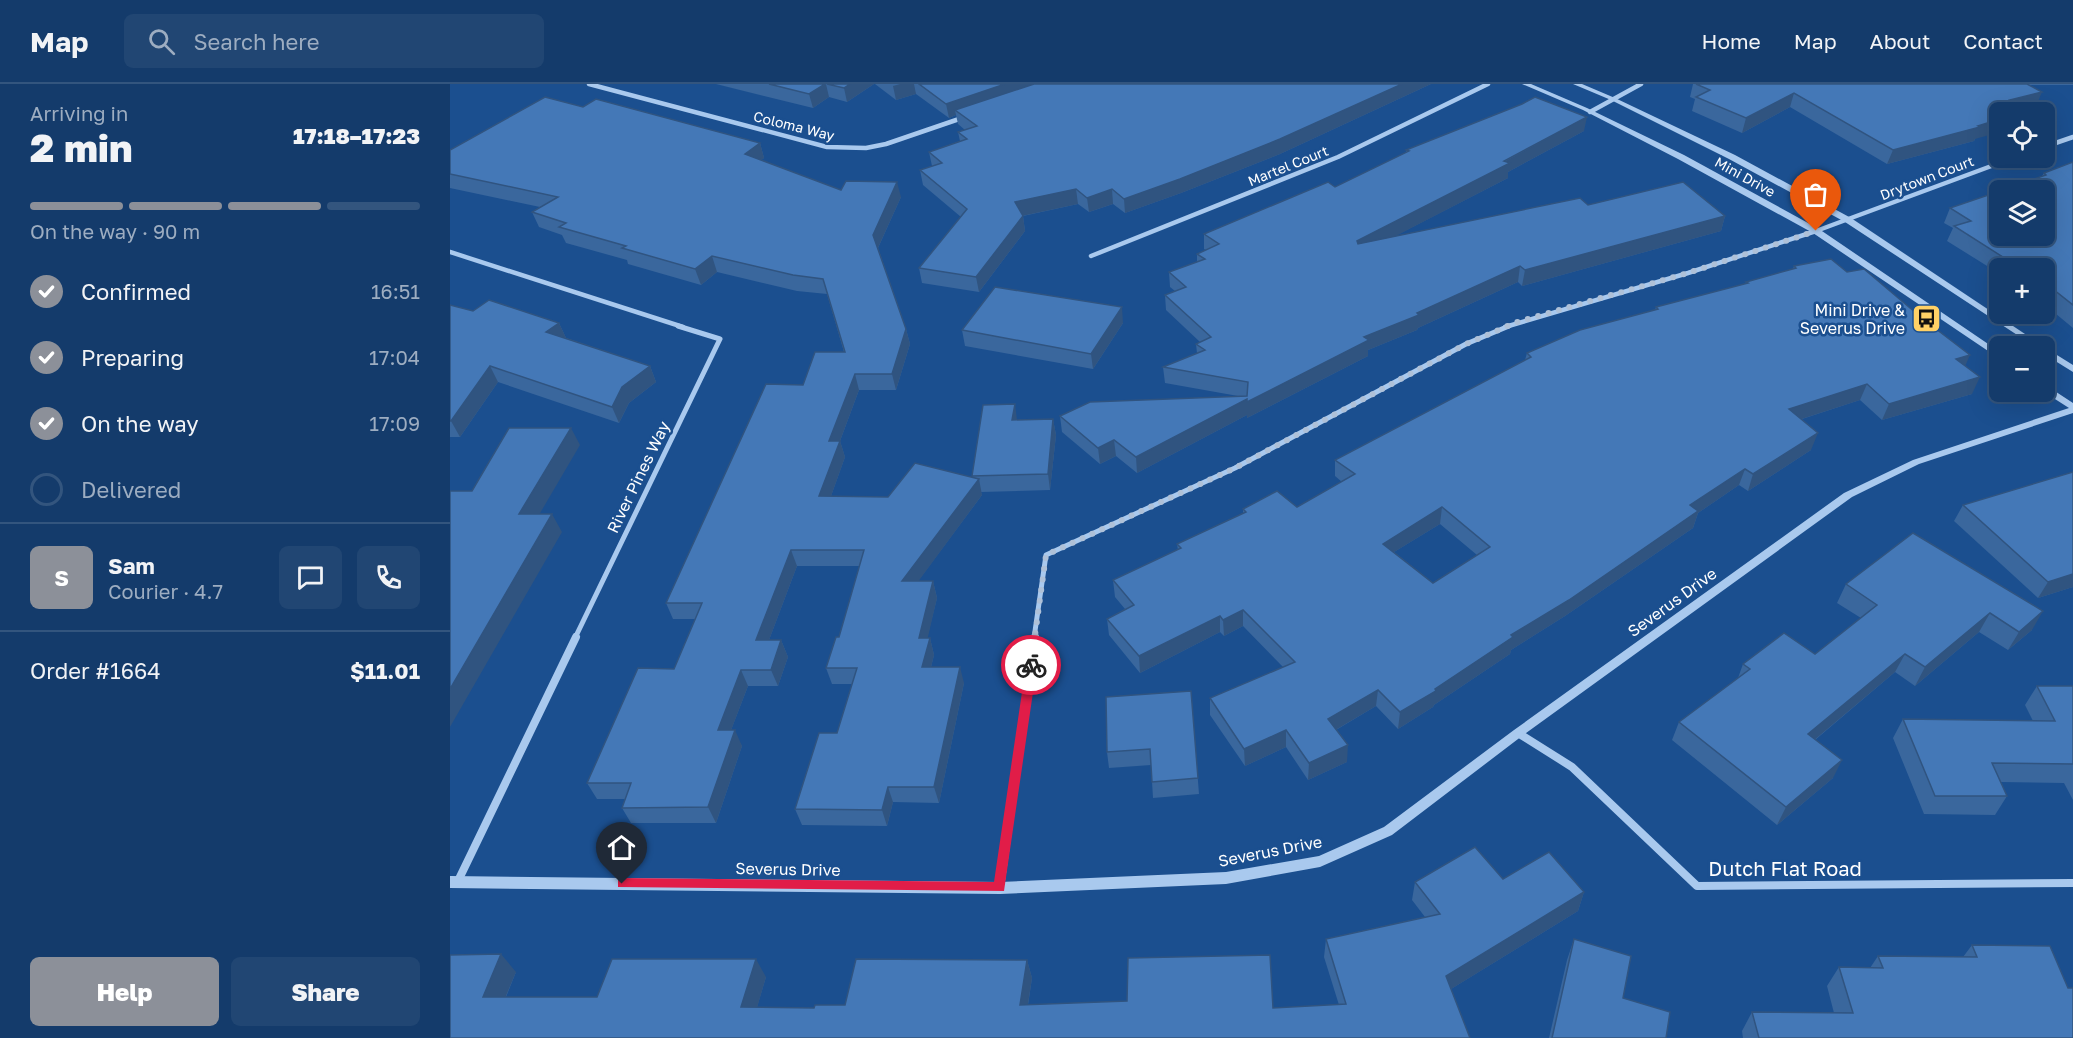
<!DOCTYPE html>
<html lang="en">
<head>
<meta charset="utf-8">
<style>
	:root { --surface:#143b6b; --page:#214673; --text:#f1f3f6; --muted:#9dadc1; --line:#33557e; --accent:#8c9099 }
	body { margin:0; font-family:"Golos Text",sans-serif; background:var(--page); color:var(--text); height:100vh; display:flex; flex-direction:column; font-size:22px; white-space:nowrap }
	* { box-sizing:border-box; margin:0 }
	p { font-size:20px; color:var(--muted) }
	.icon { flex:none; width:33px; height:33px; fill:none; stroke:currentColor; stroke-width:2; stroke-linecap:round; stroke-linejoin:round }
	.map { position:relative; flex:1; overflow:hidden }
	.side { display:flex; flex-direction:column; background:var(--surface); width:450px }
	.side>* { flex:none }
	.buttons { position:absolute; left:1539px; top:18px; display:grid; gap:12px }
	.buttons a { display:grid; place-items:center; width:66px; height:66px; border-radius:9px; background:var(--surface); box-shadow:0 6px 24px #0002,0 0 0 2px var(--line); font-size:30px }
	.pin { position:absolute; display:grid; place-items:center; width:51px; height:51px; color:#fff; margin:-62px -26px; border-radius:50% 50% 50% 0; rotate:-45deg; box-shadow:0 0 6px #0007 }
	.pin .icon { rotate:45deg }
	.courier { position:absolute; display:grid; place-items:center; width:60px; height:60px; margin:-30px; border:4px solid #e11d48; border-radius:50%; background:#fff; color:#222; box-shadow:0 2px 8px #0007 }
	.head em { font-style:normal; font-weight:800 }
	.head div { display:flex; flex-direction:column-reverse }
	.head { display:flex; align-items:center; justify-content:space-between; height:102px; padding:0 30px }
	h1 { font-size:39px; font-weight:800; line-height:45px }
	.bar { display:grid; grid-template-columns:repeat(4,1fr); gap:9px 6px; align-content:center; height:72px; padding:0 30px }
	.bar i { height:8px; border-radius:4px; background:var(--line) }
	.bar .on { background:var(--accent) }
	.bar p { grid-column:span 4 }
	.line { display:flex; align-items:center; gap:15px; padding:0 30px; border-top:2px solid var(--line) }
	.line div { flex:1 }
	.round { display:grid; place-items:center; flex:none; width:63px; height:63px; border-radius:9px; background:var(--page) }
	ol { padding:0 30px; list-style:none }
	li { display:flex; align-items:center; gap:18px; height:66px }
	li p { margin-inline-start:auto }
	li .icon { padding:6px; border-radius:50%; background:var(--accent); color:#fff; stroke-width:4 }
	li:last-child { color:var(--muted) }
	li i { width:33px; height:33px; border:3px solid var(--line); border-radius:50% }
	.primary-button { display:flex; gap:12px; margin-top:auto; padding:12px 30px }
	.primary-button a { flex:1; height:69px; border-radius:9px; background:var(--accent); color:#fff; font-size:24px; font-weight:800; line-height:69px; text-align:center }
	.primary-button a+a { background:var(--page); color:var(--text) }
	header { display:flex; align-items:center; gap:36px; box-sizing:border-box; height:84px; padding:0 30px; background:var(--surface); border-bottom:2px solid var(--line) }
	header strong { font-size:28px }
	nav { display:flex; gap:33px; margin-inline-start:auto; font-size:21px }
	.search { width:420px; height:54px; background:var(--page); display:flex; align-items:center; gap:15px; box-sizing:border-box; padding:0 21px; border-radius:9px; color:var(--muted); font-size:22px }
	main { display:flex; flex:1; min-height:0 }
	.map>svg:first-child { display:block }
</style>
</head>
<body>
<header>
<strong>Map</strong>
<div class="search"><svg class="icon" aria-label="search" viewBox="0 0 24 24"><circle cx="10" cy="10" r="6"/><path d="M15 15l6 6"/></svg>Search here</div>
<nav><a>Home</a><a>Map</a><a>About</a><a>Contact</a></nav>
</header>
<main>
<section class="side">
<div class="head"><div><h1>2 min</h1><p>Arriving in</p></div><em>17:18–17:23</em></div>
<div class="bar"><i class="on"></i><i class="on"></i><i class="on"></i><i></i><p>On the way · 90 m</p></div>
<ol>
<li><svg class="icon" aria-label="check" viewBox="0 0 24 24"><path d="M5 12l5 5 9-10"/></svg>Confirmed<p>16:51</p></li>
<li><svg class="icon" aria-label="check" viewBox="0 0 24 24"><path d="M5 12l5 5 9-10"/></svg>Preparing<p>17:04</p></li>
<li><svg class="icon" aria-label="check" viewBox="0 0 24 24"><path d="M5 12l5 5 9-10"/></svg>On the way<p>17:09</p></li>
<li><i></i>Delivered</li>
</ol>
<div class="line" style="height:108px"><b class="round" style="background:var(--accent);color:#fff">S</b><div><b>Sam</b><p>Courier · 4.7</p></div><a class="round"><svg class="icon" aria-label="chat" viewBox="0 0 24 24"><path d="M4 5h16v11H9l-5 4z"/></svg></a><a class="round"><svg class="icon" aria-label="phone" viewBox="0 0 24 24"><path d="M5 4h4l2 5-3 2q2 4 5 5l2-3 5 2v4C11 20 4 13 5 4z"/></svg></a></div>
<div class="line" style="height:78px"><div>Order #1664</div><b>$11.01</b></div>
<div class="primary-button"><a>Help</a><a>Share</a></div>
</section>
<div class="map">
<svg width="1623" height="954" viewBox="0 0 1623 954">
	<rect width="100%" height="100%" fill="#1b4f8f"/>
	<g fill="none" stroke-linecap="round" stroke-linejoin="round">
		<!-- minor-far2 -->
		<g stroke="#a9c9ee" stroke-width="4.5">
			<polyline points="139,0 377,63 416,64 436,60 512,34"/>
			<polyline points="1140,28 1191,0"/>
			<polyline points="1594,63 1623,53"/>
			<polyline points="0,168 233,243"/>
			<polyline points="641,172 888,73 1038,0"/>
			<polyline points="1055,243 1238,189 1366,147 1563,74"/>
		</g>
		<!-- minor-far1 -->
		<g stroke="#a9c9ee" stroke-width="5">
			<polyline points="125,554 270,255 228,242"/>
			<polyline points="584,554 596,471 785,384 1016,260 1059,242"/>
		</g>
		<!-- minor -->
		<g stroke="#a9c9ee" stroke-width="8">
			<polyline points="1068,649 1122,683 1247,802 1623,799"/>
			<polyline points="8,797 126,553"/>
			<polyline points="550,804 585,553"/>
		</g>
		<!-- tertiary -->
		<g fill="#a9c9ee" fill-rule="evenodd">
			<polygon points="1072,0 1081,0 1137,24 1234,71 1369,145 1550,268 1550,275 1363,149 1228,75 1133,26"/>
			<polygon points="1123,0 1132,0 1165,14 1285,71 1401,134 1593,262 1584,262 1395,138 1279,75 1161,16"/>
			<polygon points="1594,263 1623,281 1623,288 1594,270"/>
			<polygon points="1594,300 1623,319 1623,329 1469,380 1402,413 1072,652 942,751 870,783 776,800 550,810 0,804 0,792 550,798 776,788 869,772 934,743 1064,646 1394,409 1463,376 1619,324 1594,308"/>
		</g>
	</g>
	<!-- wall -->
	<g fill="#3a679d" fill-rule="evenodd">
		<polygon points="266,0 424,0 397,18 379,13 363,24"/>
		<polygon points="425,0 981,0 830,70 731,109 675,129 663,120 639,128 628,120 573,132 575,147 529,208 472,199 469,184 511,133 473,101 470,86 482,82 479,68 510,57 508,48 515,46 508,40 506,31 499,34 466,10 446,16"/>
		<polygon points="1243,0 1623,0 1623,1 1579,1 1586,22 1572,26 1571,28 1550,28 1525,55 1524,57 1437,80 1340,23 1292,49 1242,27 1245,15 1240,13"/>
		<polygon points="133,23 310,59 314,74 311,76 391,106 451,113 428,164 456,245 460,260 446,306 409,306 390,357 395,373 381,412 438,413 522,393 567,336 603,335 606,351 600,406 531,408 532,411 468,497 483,497 487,514 477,554 480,554 484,571 481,583 514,599 489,719 443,718 437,742 352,741 345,725 387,649 402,600 382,600 376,584 389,553 410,482 347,482 319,556 331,556 338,573 328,602 298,602 281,646 292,662 266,739 181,739 172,724 175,715 147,715 137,699 224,585 245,535 223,535 216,519 353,301 394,268 377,210 347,207 267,188 251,201 178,180 177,176 116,159 112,151 89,143 82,128 90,123 0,104 0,66"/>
		<polygon points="1134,47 1058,88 1058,94 945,152 1138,121 1275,132 1271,147 1072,202 1068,198 968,244 967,246 918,266 918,272 797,334 797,331 687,389 666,372 650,380 612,348 610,332 788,312 715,299 713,283 747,269 746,260 750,258 716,226 715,211 725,207 720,203 719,188 747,178 747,170 756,166 754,165 754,150 885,103 956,69 956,66"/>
		<polygon points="1623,78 1623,244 1594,220 1594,184 1550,184 1550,190 1497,157 1503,144 1494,139 1500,124 1592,92 1594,89"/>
		<path d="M1344 182 1397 188 1515 282 1522 310 1432 336 1410 316 1352 335 1361 366 1298 407 1289 401 1248 429 1243 444 1115 532 1061 566 1060 570 984 621 983 623 948 645 926 622 886 646 897 678 858 696 836 663 795 682 760 631V614L833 583 793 542 774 552 770 548 690 589 659 551 657 535 675 525 665 513 663 496 728 466 727 460 793 429V425L847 423 892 398 885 392V376L1075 276 1077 269 1205 226 1206 223 1295 200 1296 198 1343 185ZM990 440 1027 471 983 499 944 468Z"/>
		<polygon points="0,221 23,227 109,239 116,254 200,282 206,298 179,319 169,339 48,298 10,353 0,353"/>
		<polygon points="673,239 643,285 515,262 512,246"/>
		<polygon points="1513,421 1623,503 1588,514 1504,437"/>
		<polygon points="1463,449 1582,546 1558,566 1529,548 1465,602 1445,588 1365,656 1383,694 1327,741 1222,656 1229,638 1288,594 1293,580 1365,570 1411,534 1387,519 1396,500"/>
		<polygon points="1587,602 1623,602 1623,716 1614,699 1550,698 1557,712 1545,731 1474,730 1443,654 1453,635 1583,637 1575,621"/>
		<polygon points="741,607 749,710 703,714 701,681 659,684 657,668"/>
		<polygon points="1053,795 1134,808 1128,827 1001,905 1020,954 0,954 66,888 56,913 147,913 316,893 307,923 364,924 395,921 577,876 582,894 578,921 823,924 889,921 874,873 876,855 975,833 962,816 965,798"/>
		<polygon points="1124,855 1173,914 1216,954 1099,954 1117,876"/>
		<polygon points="1522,861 1623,954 1293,954 1292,947 1302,928 1384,929 1377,902 1389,883 1420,884 1428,872 1513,873"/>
	</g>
	<!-- shaded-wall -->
	<g fill="#305480">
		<polygon points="376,0 379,13 363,24 359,10"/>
		<polygon points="400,0 424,0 397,18 394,4"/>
		<polygon points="450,0 464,0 466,10 446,16 443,2"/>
		<polygon points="555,0 598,0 505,26 506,31 499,34 496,20"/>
		<polygon points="952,0 981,0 830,70 731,109 675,129 674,115"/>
		<polygon points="1592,8 1586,22 1572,26 1571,28 1555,28 1560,16"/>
		<polygon points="1344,9 1340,23 1292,49 1296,34"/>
		<polygon points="1137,33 1134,47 1058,88 1058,94 907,172 907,157"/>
		<polygon points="1550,35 1550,48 1525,55 1524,57 1437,80 1443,66"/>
		<polygon points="310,59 314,74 299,85 295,70"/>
		<polygon points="447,98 451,113 427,166 423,151"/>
		<polygon points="626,105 628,120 567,133 565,118"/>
		<polygon points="662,105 663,120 639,128 637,114"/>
		<polygon points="573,132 575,147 529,208 526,193"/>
		<polygon points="1275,132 1271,147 1072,202 1075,186"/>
		<polygon points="262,172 267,188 251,201 245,185"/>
		<polygon points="1563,173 1557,184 1552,184 1556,175"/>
		<polygon points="1070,182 1068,198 968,244 967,246 918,266 918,272 797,334 797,331 687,389 686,373 914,253"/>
		<polygon points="672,223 673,239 643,285 641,270"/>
		<polygon points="109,239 116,254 96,248"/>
		<polygon points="456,245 460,260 446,306 442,290"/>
		<polygon points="1520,271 1513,287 1506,275"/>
		<polygon points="40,282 48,298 10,353 1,337"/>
		<polygon points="200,282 206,298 179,319 169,339 162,323 172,303"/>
		<polygon points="405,290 409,306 384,373 379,357"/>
		<polygon points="1530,293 1522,310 1432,336 1439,320"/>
		<polygon points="1417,300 1410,316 1333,341 1339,325"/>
		<polygon points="565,320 567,336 562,336"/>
		<polygon points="603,335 606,351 600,406 598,390"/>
		<polygon points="121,344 130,361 79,448 69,430"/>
		<polygon points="1368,349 1361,366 1298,407 1303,390"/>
		<polygon points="664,356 666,372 650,380 648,364"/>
		<polygon points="390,357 395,373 375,429 369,412"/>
		<polygon points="1295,385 1289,401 1248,429 1243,444 1115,532 1061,566 1060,570 984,621 983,623 948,645 950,628 985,605 1061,551 1240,421"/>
		<polygon points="529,395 532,411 456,514 452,497"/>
		<polygon points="992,423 990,440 931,476 933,460"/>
		<polygon points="102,430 112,448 0,643 0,605"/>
		<polygon points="341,466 347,482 313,572 306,556"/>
		<polygon points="1623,490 1623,503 1588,514 1598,498"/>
		<polygon points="483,497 487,514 474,570 469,554"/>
		<polygon points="793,526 793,542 774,552 773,536"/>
		<polygon points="1593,527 1582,546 1558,566 1569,548"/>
		<polygon points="1540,529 1529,548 1465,602 1475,583"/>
		<polygon points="770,532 770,548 690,589 689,572"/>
		<polygon points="480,554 484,571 477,599 472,583"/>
		<polygon points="331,556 338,573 328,602 321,586"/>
		<polygon points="1455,570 1445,588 1350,668 1358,650"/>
		<polygon points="510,583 514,599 489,719 484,703"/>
		<polygon points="291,586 298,602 275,662 268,646"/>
		<polygon points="928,606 926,622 877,651 878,635"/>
		<polygon points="285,646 292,662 266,739 258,723"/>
		<polygon points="836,646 836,663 795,682 794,665"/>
		<polygon points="898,661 897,678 858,696 859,679"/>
		<polygon points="1392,676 1383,694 1327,741 1336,723"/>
		<polygon points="438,703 443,718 437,742 432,726"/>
		<polygon points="1134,808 1128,827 993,910 996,892"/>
		<polygon points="51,870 66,888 48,931 33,913"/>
		<polygon points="306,875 316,893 302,941 291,923"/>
		<polygon points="577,876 582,894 575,939 570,921"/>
	</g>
	<!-- building -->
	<g fill="#4478b7" stroke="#305480" stroke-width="1.5" fill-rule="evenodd">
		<polygon points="319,0 375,0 359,10"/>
		<polygon points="377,0 400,0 394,4"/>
		<polygon points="469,0 555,0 496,20"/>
		<polygon points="584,0 952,0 830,55 730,95 674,115 662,105 637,114 626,105 565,118 573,132 526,193 469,184 517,125 470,86 492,79 479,68 517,55 508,48 527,42 505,26"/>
		<polygon points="1246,0 1577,0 1592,8 1560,16 1573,22 1559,26 1563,28 1550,28 1550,35 1528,42 1530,43 1443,66 1344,9 1296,34 1246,13 1260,6"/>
		<polygon points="95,13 133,23 146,15 310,59 295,70 391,106 396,97 447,98 423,151 456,245 442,290 405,290 379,357 390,357 369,412 438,413 465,379 529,395 452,497 483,497 469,554 480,554 472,583 510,583 484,703 438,703 432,726 345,725 369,649 387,649 407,584 376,584 386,553 389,553 414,466 341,466 306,556 331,556 321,586 291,586 268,646 285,646 258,723 172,724 181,699 137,699 188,584 224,585 252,519 216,519 316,300 353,301 365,268 395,268 373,195 343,191 262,172 245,185 172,164 176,162 109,143 116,139 82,128 108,113 0,90 0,66"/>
		<polygon points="1085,13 1137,33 1054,77 1060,79 907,157 908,160 1130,114 1138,121 1233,98 1275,132 1075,186 1070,182 967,229 969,231 914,253 919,256 797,318 797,315 686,373 664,356 648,364 610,332 640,318 797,312 798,298 713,283 755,266 746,260 761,253 715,211 736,203 719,188 755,175 747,170 769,160 754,150 878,98 885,103 959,67 956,66 1072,20"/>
		<polygon points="1623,78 1623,221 1594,198 1594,184 1578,184 1563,173 1556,175 1504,142 1521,137 1500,124 1550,107 1550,152 1594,152 1594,106 1551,106 1596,91 1594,89"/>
		<path d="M1381 175 1397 188 1414 185 1473 235 1520 271 1506 275 1530 293 1439 320 1417 300 1339 325 1368 349 1303 390 1295 385 1240 421 1248 427 1119 516 1061 551 1063 553 985 605 986 607 950 628 928 606 878 635 898 661 859 679 836 646 794 665 760 614 845 578 793 526 773 536 770 532 689 572 657 535 684 521 663 496 731 464 727 460 796 428 793 425 827 407 847 423 905 390 885 376 1081 273 1077 269 1130 246 1208 225 1206 223 1298 199 1296 198 1346 184 1344 182ZM992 423 1040 463 983 499 933 460Z"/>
		<polygon points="545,203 672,223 641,270 512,246"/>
		<polygon points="39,216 109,239 96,248 200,282 172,303 162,323 40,282 1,337 0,337 0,221 23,227"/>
		<polygon points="565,320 562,336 603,335 598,390 522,392 533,321"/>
		<polygon points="59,344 121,344 69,430 102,430 0,605 0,407 22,407"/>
		<polygon points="1623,388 1623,490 1598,498 1513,421"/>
		<polygon points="1463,449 1593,527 1569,548 1540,529 1475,583 1455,570 1358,650 1392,676 1336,723 1229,638 1300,585 1293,580 1334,549 1365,570 1427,521 1396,500"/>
		<polygon points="1587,602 1623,602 1623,680 1542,679 1557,712 1485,712 1453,635 1605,637"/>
		<polygon points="741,607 748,694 702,698 700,665 657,668 656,613"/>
		<polygon points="1025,763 1053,795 1099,768 1134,808 996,892 1020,954 0,954 0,871 51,870 33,913 147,913 162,875 306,875 291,923 364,924 365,921 395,921 406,875 577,876 570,921 677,917 678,874 820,871 823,924 896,920 876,855 990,830 965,798"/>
		<polygon points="1124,855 1181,872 1173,914 1220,928 1216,954 1102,954"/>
		<polygon points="1522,861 1600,862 1618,904 1623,904 1623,954 1309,954 1302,928 1403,929 1389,883 1433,884 1428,872 1527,873"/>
	</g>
	<!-- route -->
	<polygon fill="#e11d48" points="581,577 587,581 554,807 168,803 168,796 172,794 544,798 576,581"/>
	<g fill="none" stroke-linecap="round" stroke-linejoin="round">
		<!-- done -->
		<polyline stroke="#afc1d8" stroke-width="6" stroke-dasharray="0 10.8" points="581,581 596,471 785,384 1016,260 1067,238 1238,189 1366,147"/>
	</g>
	<!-- icons -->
	<defs>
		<symbol id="bus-square" viewBox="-11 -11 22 22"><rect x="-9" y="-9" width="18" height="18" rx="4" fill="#ffd166" stroke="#1b4f8f"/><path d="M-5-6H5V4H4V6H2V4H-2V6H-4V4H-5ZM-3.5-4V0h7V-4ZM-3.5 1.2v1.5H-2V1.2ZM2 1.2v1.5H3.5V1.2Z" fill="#111"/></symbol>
	</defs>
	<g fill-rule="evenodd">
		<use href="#bus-square" x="1460" y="218" width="33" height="33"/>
	</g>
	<g text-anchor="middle" stroke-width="5" stroke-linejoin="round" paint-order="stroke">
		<!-- far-street labels -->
		<g font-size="14" fill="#fff" stroke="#1b4f8f">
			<text transform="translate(344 42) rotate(14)" y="5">Coloma Way</text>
			<text transform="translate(838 82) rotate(-22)" y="5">Martel Court</text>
			<text transform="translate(1295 93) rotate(29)" y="5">Mini Drive</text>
			<text transform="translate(1477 94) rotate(-21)" y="5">Drytown Court</text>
		</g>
		<!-- poi labels -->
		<g font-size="16" fill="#fff" stroke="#1b4f8f" text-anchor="end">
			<text x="1455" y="232">Mini Drive &amp;<tspan x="1455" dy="18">Severus Drive</tspan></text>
		</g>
		<!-- street labels -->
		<g font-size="16" fill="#fff" stroke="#1b4f8f">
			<text transform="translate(188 393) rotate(-64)" y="6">River Pines Way</text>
			<text transform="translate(1222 518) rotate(-36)" y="6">Severus Drive</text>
			<text transform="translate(820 767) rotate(-11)" y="6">Severus Drive</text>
			<text transform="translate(338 785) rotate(1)" y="6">Severus Drive</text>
		</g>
		<!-- near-street labels -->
		<g font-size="20" fill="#fff" stroke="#1b4f8f">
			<text x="1335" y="792">Dutch Flat Road</text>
		</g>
	</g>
</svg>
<div class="buttons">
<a><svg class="icon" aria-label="locate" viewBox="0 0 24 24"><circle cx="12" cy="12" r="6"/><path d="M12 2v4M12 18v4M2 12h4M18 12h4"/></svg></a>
<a><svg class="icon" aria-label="layers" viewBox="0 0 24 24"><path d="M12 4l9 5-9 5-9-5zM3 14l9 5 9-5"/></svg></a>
<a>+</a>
<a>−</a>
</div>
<div class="pin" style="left:1366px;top:147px;background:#ea580c"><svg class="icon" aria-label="bag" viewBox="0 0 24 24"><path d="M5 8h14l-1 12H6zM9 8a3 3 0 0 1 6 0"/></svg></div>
<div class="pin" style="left:172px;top:800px;background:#1f2937"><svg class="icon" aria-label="home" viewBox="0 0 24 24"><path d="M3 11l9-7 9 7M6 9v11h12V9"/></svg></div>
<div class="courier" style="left:581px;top:581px"><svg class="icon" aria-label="bike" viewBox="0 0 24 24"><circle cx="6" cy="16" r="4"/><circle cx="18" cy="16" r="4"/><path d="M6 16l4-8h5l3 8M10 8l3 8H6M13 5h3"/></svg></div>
</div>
</main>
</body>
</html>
